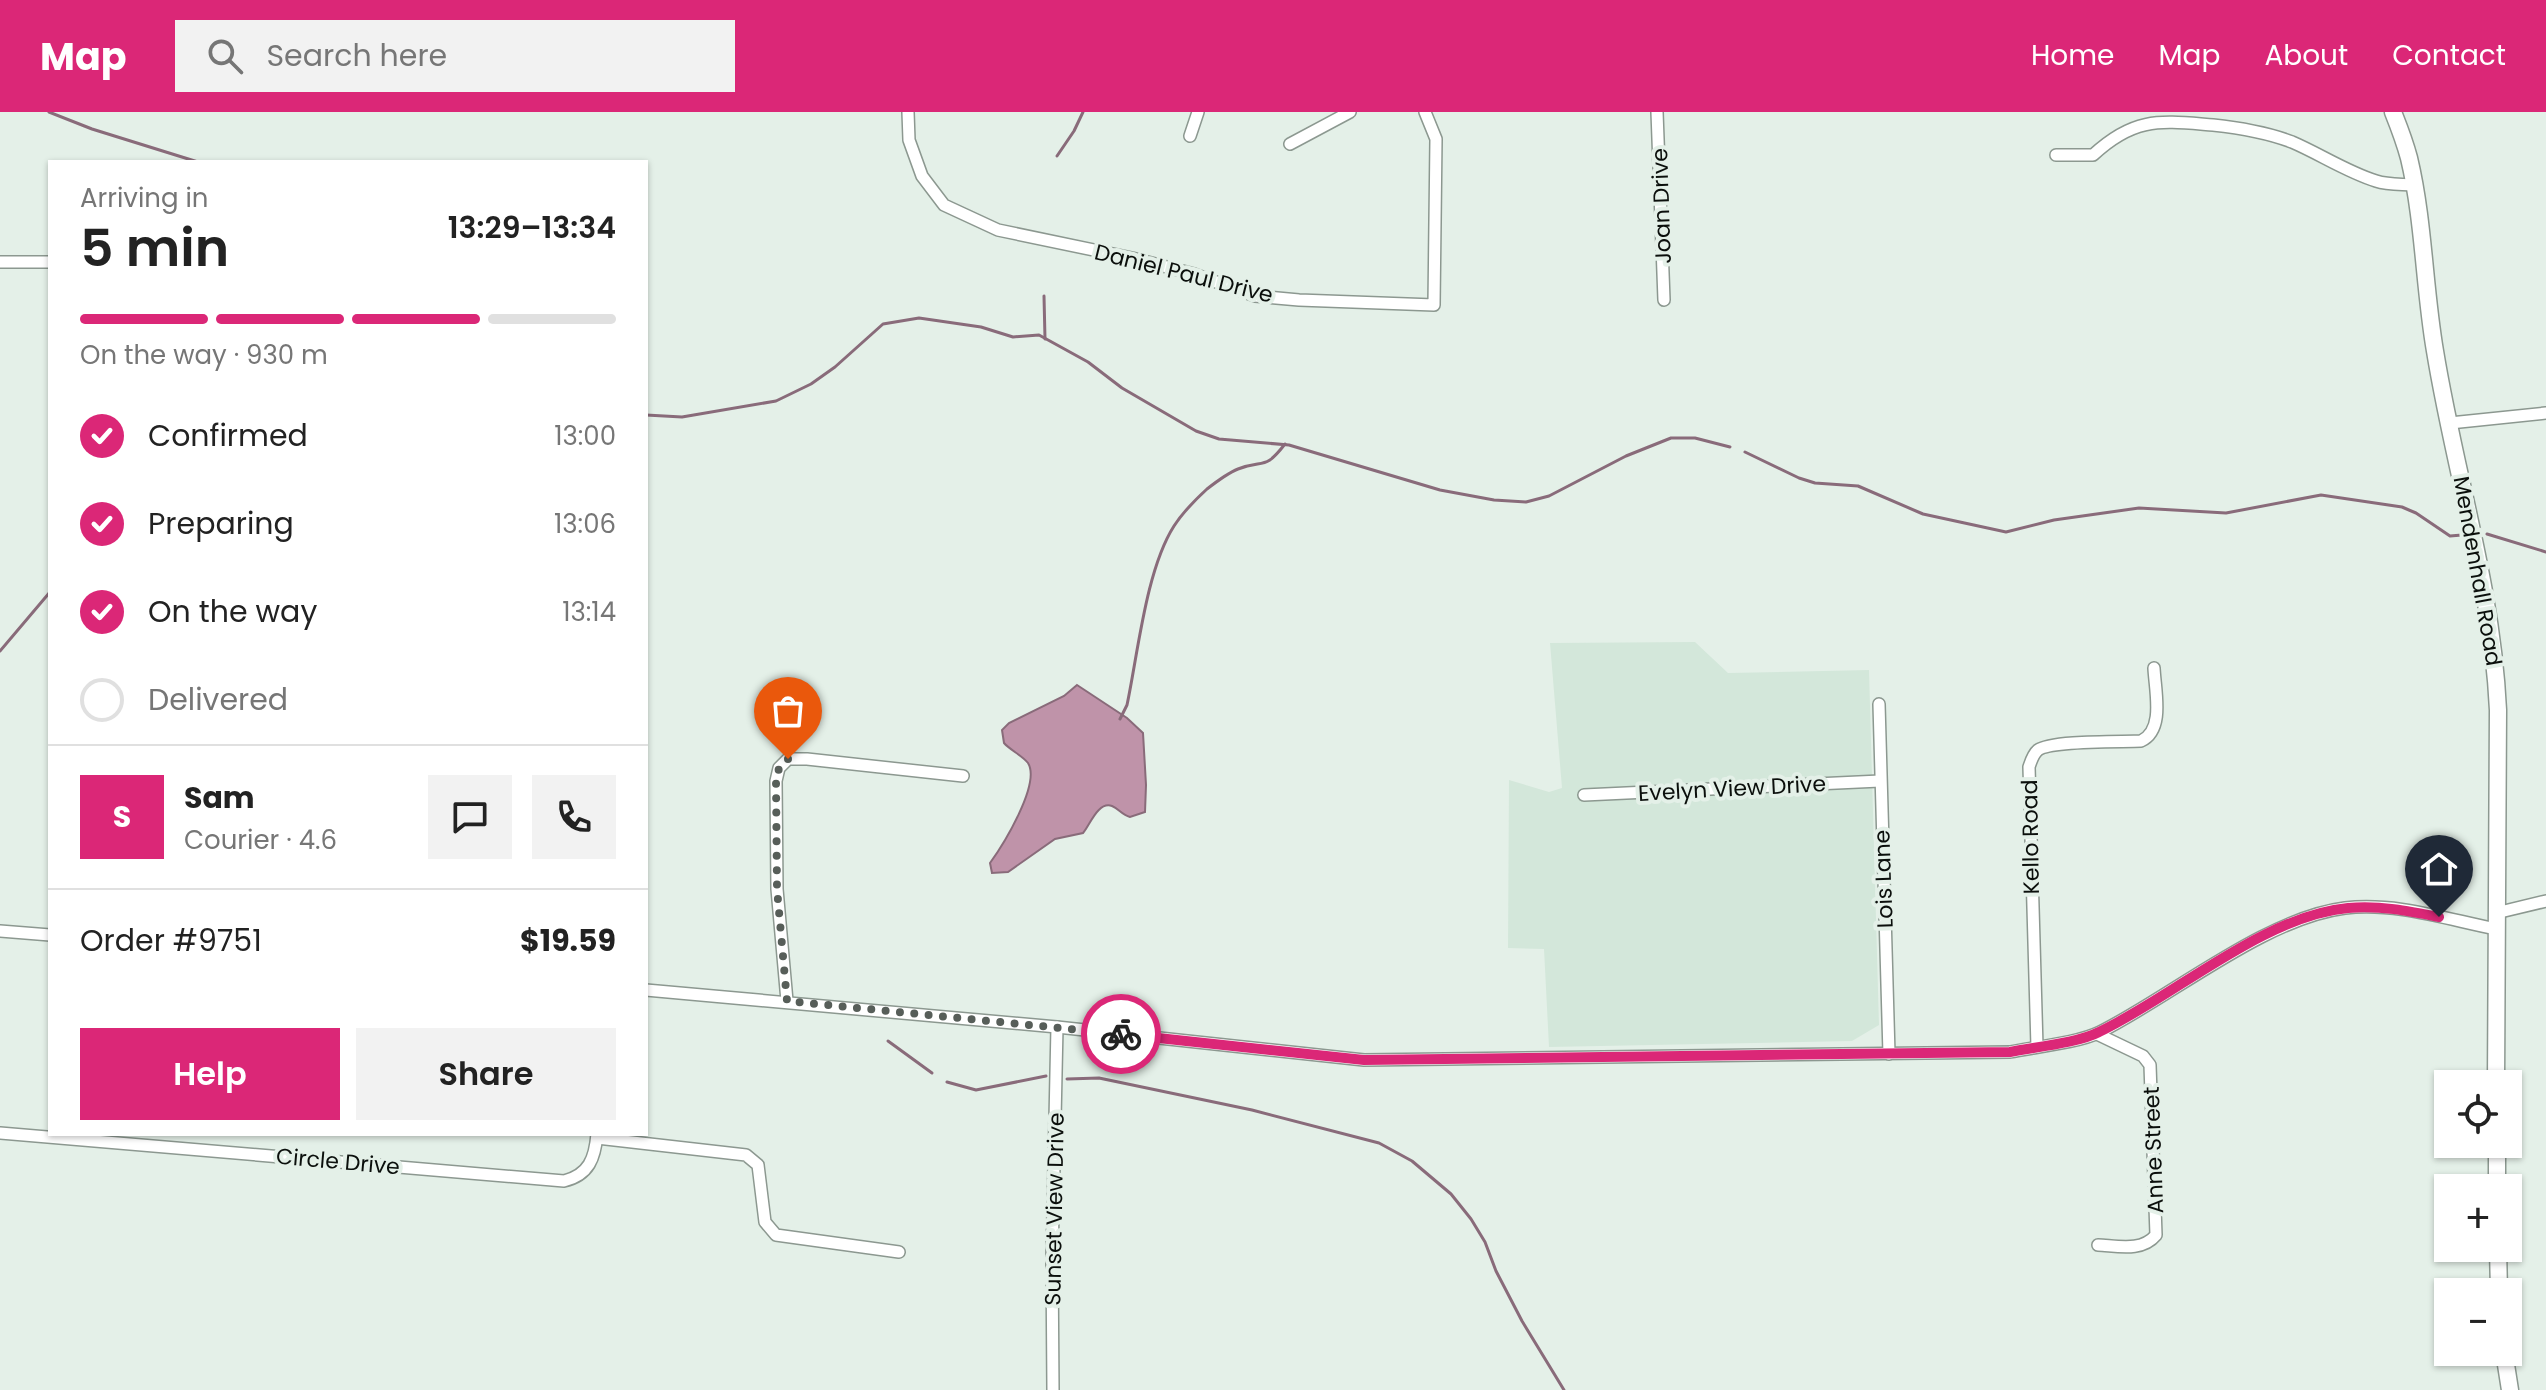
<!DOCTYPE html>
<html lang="en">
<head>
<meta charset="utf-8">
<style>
	:root { --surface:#fff; --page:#f2f2f2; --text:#222; --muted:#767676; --line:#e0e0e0; --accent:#db2777 }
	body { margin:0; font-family:Poppins,sans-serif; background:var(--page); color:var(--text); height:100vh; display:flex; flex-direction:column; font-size:30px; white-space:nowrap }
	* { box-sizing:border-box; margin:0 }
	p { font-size:26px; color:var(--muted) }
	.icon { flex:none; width:44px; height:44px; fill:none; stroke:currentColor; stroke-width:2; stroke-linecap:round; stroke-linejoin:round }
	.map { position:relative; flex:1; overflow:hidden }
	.sheet { position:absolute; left:48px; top:48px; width:600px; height:976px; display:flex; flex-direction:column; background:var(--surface); border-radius:0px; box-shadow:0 2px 6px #0004 }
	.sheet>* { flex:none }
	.buttons { position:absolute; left:2434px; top:958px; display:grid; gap:16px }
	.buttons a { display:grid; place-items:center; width:88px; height:88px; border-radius:0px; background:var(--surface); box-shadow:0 2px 6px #0004; font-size:40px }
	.pin { position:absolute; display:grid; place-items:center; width:68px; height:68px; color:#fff; margin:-82px -34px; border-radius:50% 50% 50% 0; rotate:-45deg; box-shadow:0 0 8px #0007 }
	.pin .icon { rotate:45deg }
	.courier { position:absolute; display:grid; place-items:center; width:80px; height:80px; margin:-40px; border:6px solid #db2777; border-radius:50%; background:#fff; color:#222; box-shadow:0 2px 10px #0007 }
	.head em { font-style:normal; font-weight:600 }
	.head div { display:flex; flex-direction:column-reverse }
	.head { display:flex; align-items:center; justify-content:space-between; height:136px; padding:0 32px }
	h1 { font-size:52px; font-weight:600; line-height:60px }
	.bar { display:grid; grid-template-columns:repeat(4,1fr); gap:12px 8px; align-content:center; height:96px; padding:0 32px }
	.bar i { height:10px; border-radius:6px; background:var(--line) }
	.bar .active { background:var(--accent) }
	.bar p { grid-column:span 4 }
	.line { display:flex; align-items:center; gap:20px; padding:0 32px; border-top:2px solid var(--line) }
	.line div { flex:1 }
	.round { display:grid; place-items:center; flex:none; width:84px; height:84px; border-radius:0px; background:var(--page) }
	ol { padding:0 32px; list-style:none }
	li { display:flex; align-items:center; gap:24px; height:88px }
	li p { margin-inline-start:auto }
	li .icon { padding:8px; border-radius:50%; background:var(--accent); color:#fff; stroke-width:4 }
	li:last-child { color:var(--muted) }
	li i { width:44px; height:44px; border:4px solid var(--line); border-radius:50% }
	.button { display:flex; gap:16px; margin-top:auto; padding:16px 32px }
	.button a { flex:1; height:92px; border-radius:0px; background:var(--accent); color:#fff; font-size:32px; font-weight:600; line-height:92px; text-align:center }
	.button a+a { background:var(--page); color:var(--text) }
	header { display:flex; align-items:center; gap:48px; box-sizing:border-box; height:112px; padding:0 40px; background:var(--accent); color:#fff }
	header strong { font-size:38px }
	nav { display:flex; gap:44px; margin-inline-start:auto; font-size:28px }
	.search { width:560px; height:72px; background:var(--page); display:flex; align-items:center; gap:20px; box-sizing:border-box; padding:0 28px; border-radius:0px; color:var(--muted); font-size:30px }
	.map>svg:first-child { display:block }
</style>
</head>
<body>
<header>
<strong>Map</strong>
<div class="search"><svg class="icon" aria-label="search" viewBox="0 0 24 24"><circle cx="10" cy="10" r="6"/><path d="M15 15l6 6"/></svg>Search here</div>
<nav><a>Home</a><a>Map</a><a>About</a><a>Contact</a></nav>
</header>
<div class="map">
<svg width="2546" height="1278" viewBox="0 0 2546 1278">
	<rect width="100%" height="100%" fill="#e4f0e8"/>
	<!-- built -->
	<polygon fill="#d3e7da" points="1695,530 1728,561 1869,558 1879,913 1852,929 1549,935 1544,837 1508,836 1509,668 1549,680 1562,676 1550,531"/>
	<!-- water -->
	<path fill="#bf93a9" stroke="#896b7a" stroke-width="2" d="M1077 573 1127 606 1143 621 1146 673 1145 700 1130 705C1122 703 1119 697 1112 694 1098 689 1090 713 1083 721L1055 727 1008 760 992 761 990 751C1003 733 1041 672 1028 651 1023 644 1010 638 1004 631L1002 618 1009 611 1064 584Z"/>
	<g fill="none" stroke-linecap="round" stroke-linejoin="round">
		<!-- stream -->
		<g stroke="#896b7a" stroke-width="3">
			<polyline points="49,0 92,17 198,50"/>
			<polyline points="1057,44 1074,19 1083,0"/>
			<polyline points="1044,184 1045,227"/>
			<polyline points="646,303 682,305 776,289 811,272 835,255 883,212 919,206 981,215 1013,225 1039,223 1088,250 1122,276 1196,319 1219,327 1289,333 1440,378 1494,388 1526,390 1549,384 1626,344 1671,326 1695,326 1730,335"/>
			<polyline points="1745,340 1799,366 1815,371 1858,374 1923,402 2006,420 2054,408 2139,396 2226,401 2321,383 2402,395 2416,401 2450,424 2462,423"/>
			<polyline points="2487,422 2546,440"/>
			<polyline points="0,539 50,480"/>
			<path d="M1120 607 1127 593C1138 541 1146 458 1174 414 1183 400 1195 388 1207 377 1216 370 1228 361 1238 357 1265 347 1264 359 1285 332"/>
			<polyline points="888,929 932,961"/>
			<polyline points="1067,967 1099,966 1252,998 1379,1031 1412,1049 1451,1082 1471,1107 1485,1130 1496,1159 1522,1209 1564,1278"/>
			<polyline points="947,970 976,978 1046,964"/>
		</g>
		<defs>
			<g id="street">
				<polyline points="908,0 909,28 922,64 944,93 998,118 1132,146 1194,162 1255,184 1299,188 1434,193 1436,27 1425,0"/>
				<polyline points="1657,0 1664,188"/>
				<polyline points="1190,24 1198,0"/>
				<polyline points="1290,32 1350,0"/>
				<path d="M2056 43H2093C2135 4 2161 9 2213 13 2241 16 2266 20 2292 30 2320 42 2347 60 2376 69 2388 73 2401 72 2413 73"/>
				<polyline points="0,150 50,150"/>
				<polyline points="2450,311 2546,301"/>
				<polyline points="1879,592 1889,942"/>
				<polyline points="1584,683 1880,669"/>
				<polyline points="2496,801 2546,789"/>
				<polyline points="0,819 50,823"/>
				<path d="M646 878 1057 915 1364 948 2010 940C2034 935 2078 931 2100 920 2172 884 2265 806 2345 796 2395 790 2446 807 2496 817"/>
				<polyline points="787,889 777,777 776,669 779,656 788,647 807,647 963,664"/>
				<path d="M2097 922 2143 944 2150 953 2156 1123C2142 1140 2118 1134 2098 1133"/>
				<path d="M2037 935 2029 655C2031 649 2033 642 2038 638 2051 628 2122 630 2141 629 2165 618 2155 579 2154 556"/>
				<path d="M0 1021 564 1069C589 1063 595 1046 597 1022"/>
				<polyline points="597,1026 746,1043 758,1053 765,1110 776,1123 899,1140"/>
				<polyline points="1053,1278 1052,1146 1057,915"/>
			</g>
			<g id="secondary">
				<path d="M2393 0C2399 15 2405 31 2409 46 2424 109 2424 175 2435 239 2455 362 2492 472 2498 598L2496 972"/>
				<polyline points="2497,1032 2497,1076"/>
				<polyline points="2498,1136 2499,1180"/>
				<polyline points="2504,1240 2510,1278"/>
			</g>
		</defs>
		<!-- street casing -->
		<use href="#street" stroke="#8c9890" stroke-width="14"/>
		<!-- secondary casing -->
		<use href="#secondary" stroke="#8c9890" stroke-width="19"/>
		<!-- street -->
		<use href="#street" stroke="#fff" stroke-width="11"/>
		<!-- secondary -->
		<use href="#secondary" stroke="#fff" stroke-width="16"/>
	</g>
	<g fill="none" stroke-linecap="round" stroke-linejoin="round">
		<!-- done -->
		<polyline stroke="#575e59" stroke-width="8" stroke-dasharray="0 14.4" points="788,647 779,656 776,669 777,777 787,889 1121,922"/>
		<!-- route -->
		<path stroke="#db2777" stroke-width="10" d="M1121 922 1364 948 2010 940C2035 935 2078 931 2099 920 2175 884 2263 804 2348 796 2379 793 2409 799 2439 805"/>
	</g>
	<g text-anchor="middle" stroke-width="8" stroke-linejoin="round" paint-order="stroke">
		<!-- street labels -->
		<g font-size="22" fill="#0b0f0c" stroke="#e4f0e8">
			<text transform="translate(1661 94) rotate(-92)" y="8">Joan Drive</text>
			<text transform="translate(1184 161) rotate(14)" y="8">Daniel Paul Drive</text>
			<text transform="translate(2478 459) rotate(80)" y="8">Mendenhall Road</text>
			<text transform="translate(1732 676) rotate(-3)" y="8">Evelyn View Drive</text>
			<text transform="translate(2030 725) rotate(-91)" y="8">Kello Road</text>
			<text transform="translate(1883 767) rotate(-92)" y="8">Lois Lane</text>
			<text transform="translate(2153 1038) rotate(-92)" y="8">Anne Street</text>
			<text transform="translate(338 1049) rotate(5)" y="8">Circle Drive</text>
			<text transform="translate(1054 1097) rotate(-89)" y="8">Sunset View Drive</text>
		</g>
	</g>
</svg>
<div class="buttons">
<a><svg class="icon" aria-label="locate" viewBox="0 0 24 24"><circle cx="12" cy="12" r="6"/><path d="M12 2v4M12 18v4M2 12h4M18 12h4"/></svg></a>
<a>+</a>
<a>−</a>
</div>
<div class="pin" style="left:788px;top:647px;background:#ea580c"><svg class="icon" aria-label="bag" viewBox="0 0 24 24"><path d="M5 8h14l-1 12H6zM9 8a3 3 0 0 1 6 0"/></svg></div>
<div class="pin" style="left:2439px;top:805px;background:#1f2937"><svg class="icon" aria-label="home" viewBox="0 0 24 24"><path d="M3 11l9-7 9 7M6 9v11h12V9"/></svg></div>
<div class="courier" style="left:1121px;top:922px"><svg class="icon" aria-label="bike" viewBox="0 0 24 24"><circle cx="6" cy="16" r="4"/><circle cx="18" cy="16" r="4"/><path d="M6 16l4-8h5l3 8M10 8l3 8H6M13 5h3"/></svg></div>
<section class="sheet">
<div class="head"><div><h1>5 min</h1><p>Arriving in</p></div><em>13:29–13:34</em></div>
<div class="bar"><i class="active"></i><i class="active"></i><i class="active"></i><i></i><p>On the way · 930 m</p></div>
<ol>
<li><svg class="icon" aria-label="check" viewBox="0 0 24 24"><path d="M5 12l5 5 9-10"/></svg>Confirmed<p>13:00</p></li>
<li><svg class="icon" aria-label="check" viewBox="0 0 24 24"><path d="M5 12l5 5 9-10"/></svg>Preparing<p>13:06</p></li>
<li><svg class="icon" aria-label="check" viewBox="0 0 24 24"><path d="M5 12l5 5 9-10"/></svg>On the way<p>13:14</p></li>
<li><i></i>Delivered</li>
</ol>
<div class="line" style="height:144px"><b class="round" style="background:var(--accent);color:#fff">S</b><div><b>Sam</b><p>Courier · 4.6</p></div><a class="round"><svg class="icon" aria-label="chat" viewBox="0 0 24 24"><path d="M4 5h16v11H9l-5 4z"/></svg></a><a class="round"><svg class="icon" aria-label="phone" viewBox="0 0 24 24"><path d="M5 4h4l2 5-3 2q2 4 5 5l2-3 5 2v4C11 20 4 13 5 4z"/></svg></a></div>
<div class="line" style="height:104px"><div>Order #9751</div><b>$19.59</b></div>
<div class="button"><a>Help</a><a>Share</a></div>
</section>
</div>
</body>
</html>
